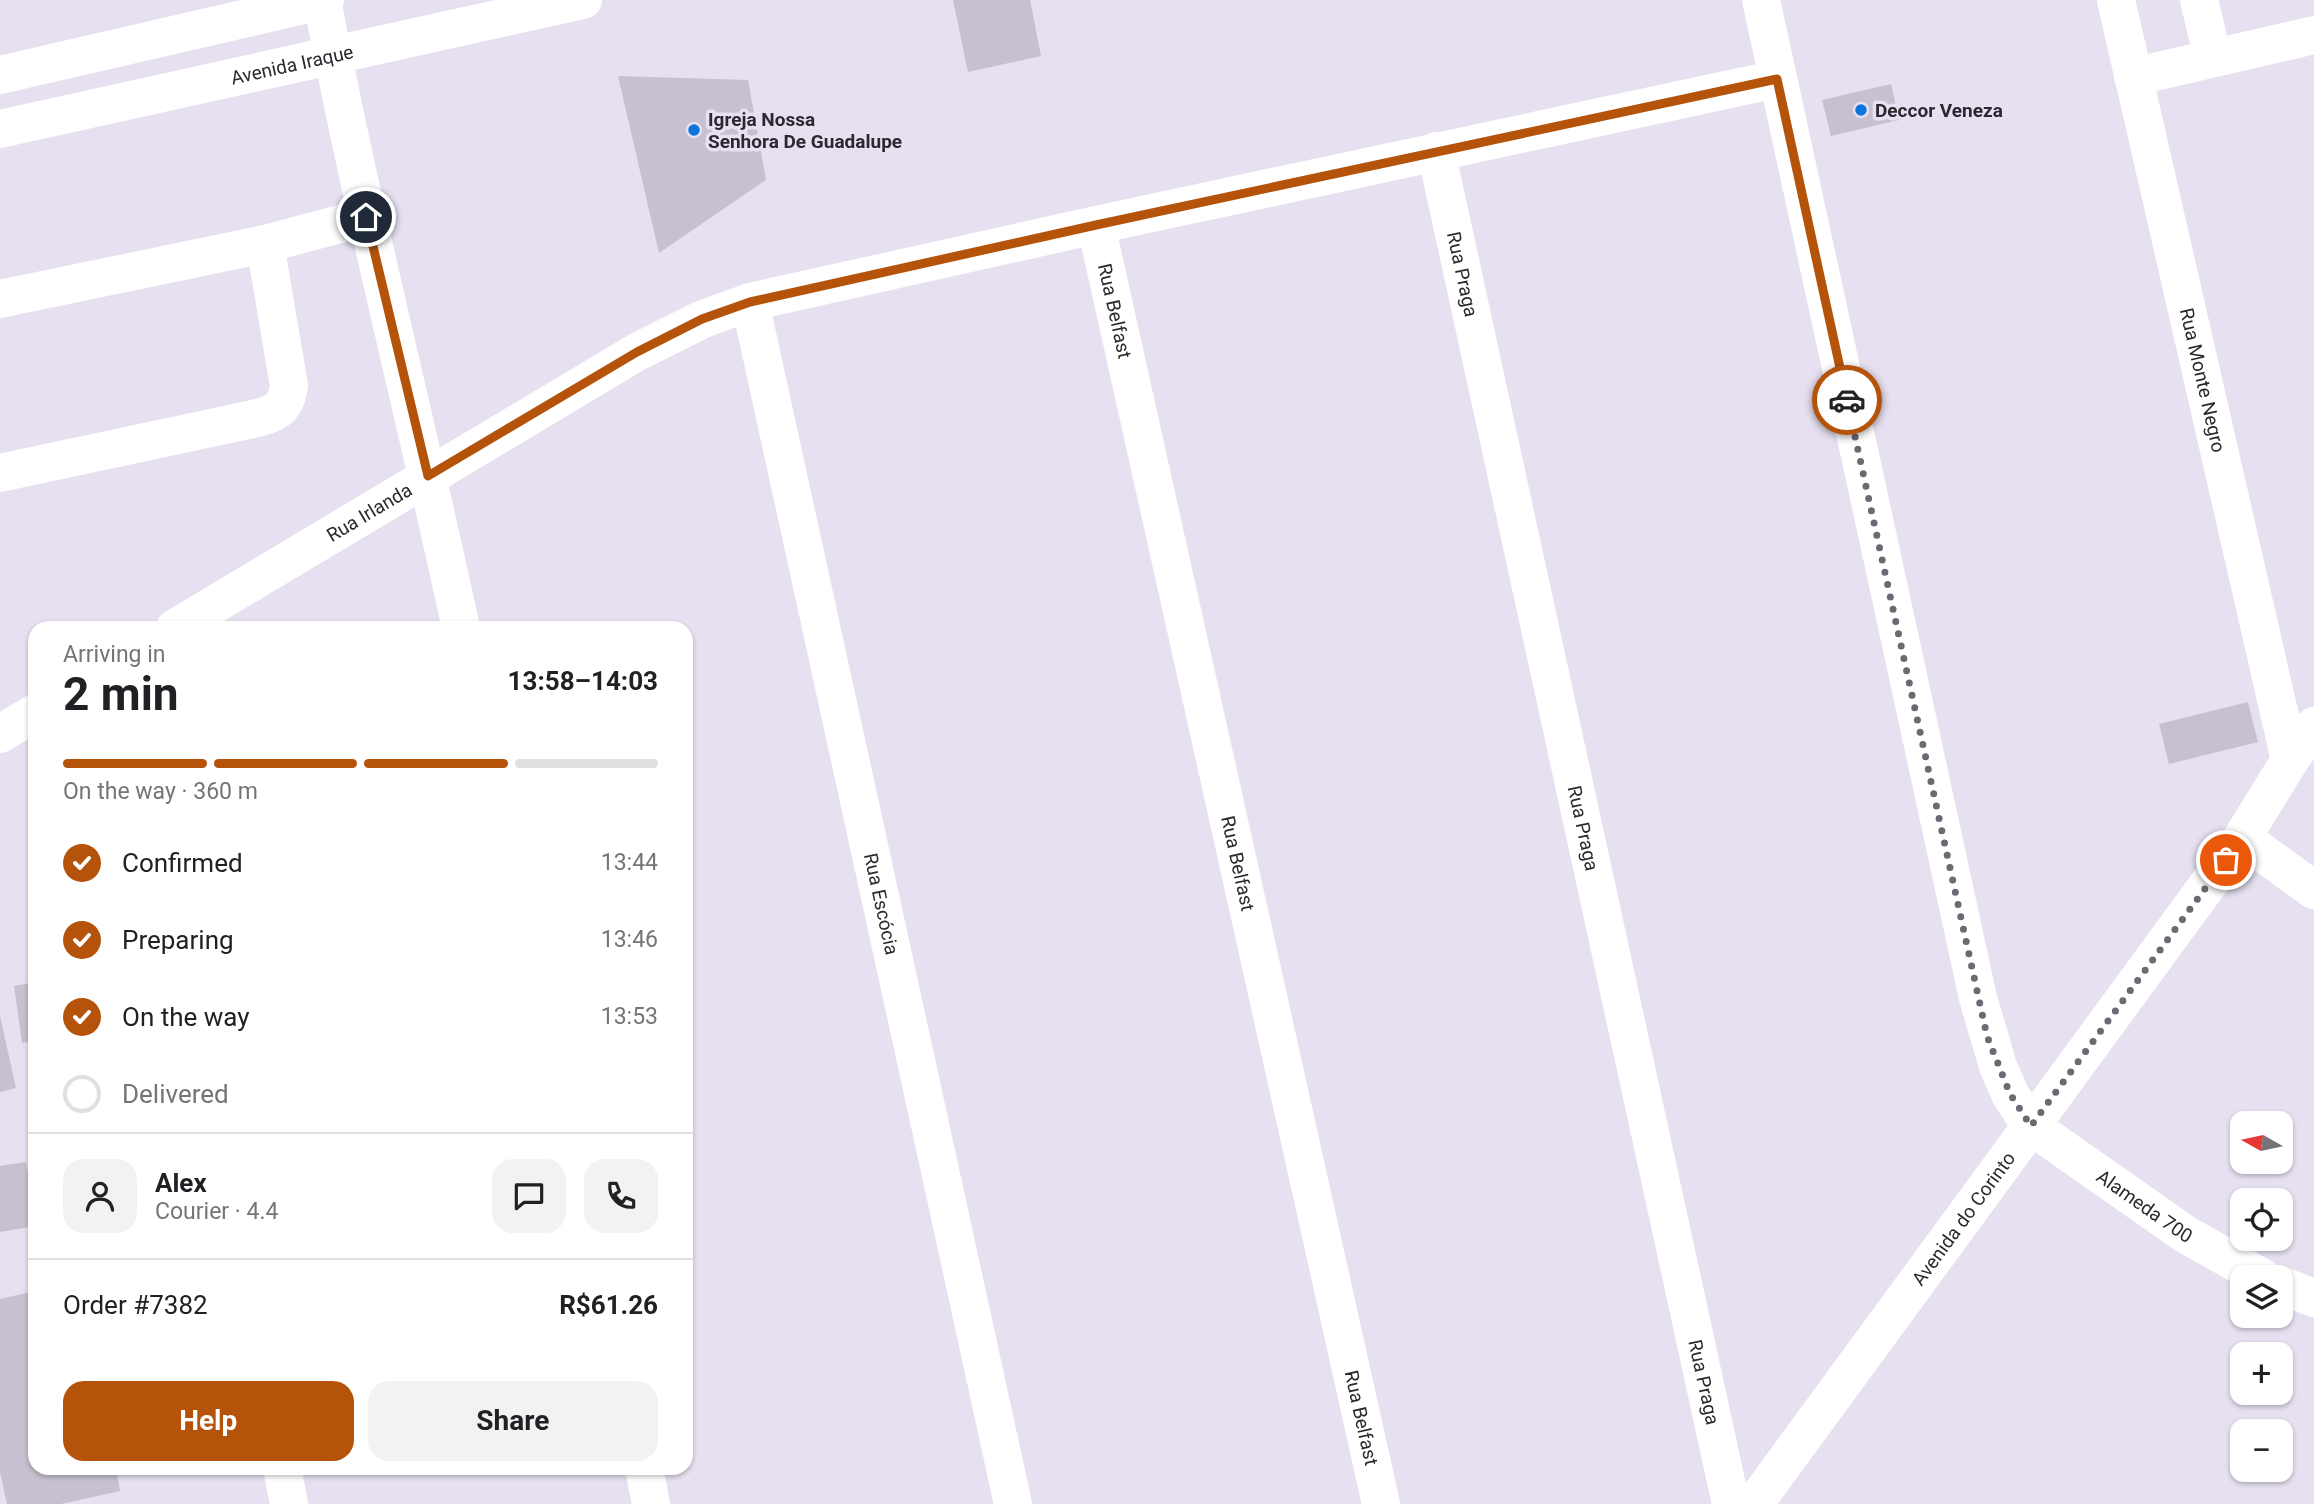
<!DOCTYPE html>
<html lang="en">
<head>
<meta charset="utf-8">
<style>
	:root { --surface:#fff; --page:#f2f2f2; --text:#202124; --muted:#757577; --line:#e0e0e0; --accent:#b45309 }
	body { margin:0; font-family:Roboto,sans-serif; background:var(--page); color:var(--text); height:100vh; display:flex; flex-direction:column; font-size:26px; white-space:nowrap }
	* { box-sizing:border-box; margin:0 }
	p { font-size:23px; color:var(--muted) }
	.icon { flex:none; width:38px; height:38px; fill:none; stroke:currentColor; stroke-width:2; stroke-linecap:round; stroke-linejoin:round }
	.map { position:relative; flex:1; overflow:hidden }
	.panel { position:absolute; left:28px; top:621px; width:665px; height:854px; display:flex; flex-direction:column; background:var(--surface); border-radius:21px; box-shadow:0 2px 5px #0004 }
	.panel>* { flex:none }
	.needle { width:46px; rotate:279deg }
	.fabs { position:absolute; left:2230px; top:1111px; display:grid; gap:14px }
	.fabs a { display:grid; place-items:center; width:63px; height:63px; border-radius:14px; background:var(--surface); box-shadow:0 2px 5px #0004; font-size:35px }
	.pin { position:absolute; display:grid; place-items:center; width:60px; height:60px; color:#fff; margin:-30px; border:4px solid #fff; border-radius:50%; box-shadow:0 2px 7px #0007 }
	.courier { position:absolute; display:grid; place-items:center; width:70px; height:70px; margin:-35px; border:5px solid #b45309; border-radius:50%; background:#fff; color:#222; box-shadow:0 2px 9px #0007 }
	.overview em { font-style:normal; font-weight:700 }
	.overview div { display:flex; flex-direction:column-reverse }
	.overview { display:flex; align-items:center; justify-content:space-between; height:119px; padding:0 35px }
	h1 { font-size:46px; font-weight:700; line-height:52px }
	.bar { display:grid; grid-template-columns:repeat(4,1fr); gap:10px 7px; align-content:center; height:84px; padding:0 35px }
	.bar i { height:9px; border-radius:5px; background:var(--line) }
	.bar .selected { background:var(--accent) }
	.bar p { grid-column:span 4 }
	.line { display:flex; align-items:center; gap:18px; padding:0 35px; border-top:2px solid var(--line) }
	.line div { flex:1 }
	.round { display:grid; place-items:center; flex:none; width:74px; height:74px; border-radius:21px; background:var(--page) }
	ol { padding:0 35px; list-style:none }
	li { display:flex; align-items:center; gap:21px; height:77px }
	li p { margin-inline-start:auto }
	li .icon { padding:7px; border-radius:50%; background:var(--accent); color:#fff; stroke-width:4 }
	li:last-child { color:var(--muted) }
	li i { width:38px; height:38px; border:4px solid var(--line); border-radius:50% }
	.primary-button { display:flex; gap:14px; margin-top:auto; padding:14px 35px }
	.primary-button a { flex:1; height:80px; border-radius:21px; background:var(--accent); color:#fff; font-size:28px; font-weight:700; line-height:80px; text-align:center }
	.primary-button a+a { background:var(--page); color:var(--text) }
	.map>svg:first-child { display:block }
</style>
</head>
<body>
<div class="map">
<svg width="2314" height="1504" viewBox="0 0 2314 1504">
	<rect width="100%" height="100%" fill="#e6e0f1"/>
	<!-- building -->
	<g fill="#c6c0d0">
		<polygon points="953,0 1030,0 1041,56 968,72"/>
		<polygon points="618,76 748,80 766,180 659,253"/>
		<polygon points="1891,84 1899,120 1831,136 1822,100"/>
		<polygon points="2248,702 2258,742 2169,764 2159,724"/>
		<polygon points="35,982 35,1041 22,1043 14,986"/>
		<polygon points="0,1016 16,1088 0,1092"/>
		<polygon points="26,1162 35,1211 35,1226 0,1232 0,1166"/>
		<polygon points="35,1291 35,1468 116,1468 120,1491 61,1504 7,1504 0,1472 0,1299"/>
	</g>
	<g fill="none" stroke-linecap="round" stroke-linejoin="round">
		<!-- minor -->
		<g stroke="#fff" stroke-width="38">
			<path d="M322 0C362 211 416 419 461 628"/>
			<path id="s1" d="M1761 0 1978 998 1998 1066 2010 1094 2031 1126 2185 1234 2263 1278"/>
			<path id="s2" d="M2116 0 2290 760"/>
			<polyline points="2199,0 2213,58"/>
			<polyline points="2133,77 2314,35"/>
			<path id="s3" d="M1436 151 1731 1504"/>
			<path id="s4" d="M1096 225 1381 1504"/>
			<polyline points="0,299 265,244 366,217"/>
			<path id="s5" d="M750 302 1013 1504"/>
			<path d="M0 473 253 419C275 413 285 411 289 386L265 244"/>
			<path id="s6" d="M175 628 637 352 703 319 750 302 1096 225 1777 79"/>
			<polyline points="0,734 35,713"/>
			<polyline points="2242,838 2314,890"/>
			<polyline points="2280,1285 2314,1298"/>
			<polyline points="282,1468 289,1504"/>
			<polyline points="644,1468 651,1504"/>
			<path id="s7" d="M1754 1504 2242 838 2290 760 2314 726"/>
		</g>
		<!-- tertiary -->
		<g stroke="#fff" stroke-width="38">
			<polyline points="0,75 325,0"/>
			<path id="s8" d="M0 129 583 0"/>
		</g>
	</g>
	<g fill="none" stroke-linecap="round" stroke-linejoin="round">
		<!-- done -->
		<polyline stroke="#6c6973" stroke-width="7" stroke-dasharray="0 12.6" points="1847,400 1987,1036 2010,1094 2031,1126 2226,860"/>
		<!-- route -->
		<polyline stroke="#b45309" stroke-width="9" points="366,217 428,476 637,352 702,319 750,302 1096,225 1777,79 1847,400"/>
	</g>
	<!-- markers -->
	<g fill="#0a75dd" stroke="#e6e0f1" stroke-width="2.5">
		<circle cx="1861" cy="110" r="7"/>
		<circle cx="694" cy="130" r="7"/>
	</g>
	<g text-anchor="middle" stroke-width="7" stroke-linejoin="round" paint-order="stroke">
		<!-- street labels -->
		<g font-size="19" fill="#2b292f" stroke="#e6e0f1">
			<text dy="7" stroke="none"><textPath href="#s8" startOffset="299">Avenida Iraque</textPath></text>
			<text dy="7" stroke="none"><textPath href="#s3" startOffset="126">Rua Praga</textPath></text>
			<text dy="7" stroke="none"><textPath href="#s4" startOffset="88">Rua Belfast</textPath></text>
			<text dy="7" stroke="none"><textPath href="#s2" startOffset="390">Rua Monte Negro</textPath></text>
			<text dy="7" stroke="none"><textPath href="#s6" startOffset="226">Rua Irlanda</textPath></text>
			<text dy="7" stroke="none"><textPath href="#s3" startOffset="693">Rua Praga</textPath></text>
			<text dy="7" stroke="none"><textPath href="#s4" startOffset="654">Rua Belfast</textPath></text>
			<text dy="7" stroke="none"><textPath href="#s5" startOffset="616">Rua Escócia</textPath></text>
			<text dy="7" stroke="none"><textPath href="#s1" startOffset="1300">Alameda 700</textPath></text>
			<text dy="7" stroke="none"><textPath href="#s7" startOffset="354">Avenida do Corinto</textPath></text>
			<text dy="7" stroke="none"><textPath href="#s3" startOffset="1260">Rua Praga</textPath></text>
			<text dy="7" stroke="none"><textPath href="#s4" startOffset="1222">Rua Belfast</textPath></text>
		</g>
		<!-- poi labels -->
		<g font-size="19" font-weight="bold" fill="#2b292f" stroke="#e6e0f1" text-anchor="start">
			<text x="1875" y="117">Deccor Veneza</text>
			<text x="708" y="126">Igreja Nossa<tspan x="708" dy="22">Senhora De Guadalupe</tspan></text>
		</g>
	</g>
</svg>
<div class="fabs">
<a><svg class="needle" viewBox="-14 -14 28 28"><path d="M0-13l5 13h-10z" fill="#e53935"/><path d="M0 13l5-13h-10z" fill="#757577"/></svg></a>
<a><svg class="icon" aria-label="locate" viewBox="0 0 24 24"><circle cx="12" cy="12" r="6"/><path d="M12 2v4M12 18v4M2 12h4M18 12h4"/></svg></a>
<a><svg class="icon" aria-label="layers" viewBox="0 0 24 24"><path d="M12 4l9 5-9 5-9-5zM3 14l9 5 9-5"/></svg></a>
<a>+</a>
<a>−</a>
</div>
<div class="pin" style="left:2226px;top:860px;background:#ea580c"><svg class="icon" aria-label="bag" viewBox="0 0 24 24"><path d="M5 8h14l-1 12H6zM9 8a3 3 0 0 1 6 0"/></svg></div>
<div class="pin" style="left:366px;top:217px;background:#1f2937"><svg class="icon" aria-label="home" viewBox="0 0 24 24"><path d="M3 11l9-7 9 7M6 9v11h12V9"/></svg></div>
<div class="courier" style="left:1847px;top:400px"><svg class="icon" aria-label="car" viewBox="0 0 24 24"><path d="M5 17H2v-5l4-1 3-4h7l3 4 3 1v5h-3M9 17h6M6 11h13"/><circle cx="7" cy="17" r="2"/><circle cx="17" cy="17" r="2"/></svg></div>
<section class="panel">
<div class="overview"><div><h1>2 min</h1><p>Arriving in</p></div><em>13:58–14:03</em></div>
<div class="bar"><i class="selected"></i><i class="selected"></i><i class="selected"></i><i></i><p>On the way · 360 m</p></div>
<ol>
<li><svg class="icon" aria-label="check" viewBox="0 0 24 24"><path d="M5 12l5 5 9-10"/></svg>Confirmed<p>13:44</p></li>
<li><svg class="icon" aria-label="check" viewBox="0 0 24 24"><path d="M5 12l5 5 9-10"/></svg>Preparing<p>13:46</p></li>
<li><svg class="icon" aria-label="check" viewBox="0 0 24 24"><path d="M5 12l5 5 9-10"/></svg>On the way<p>13:53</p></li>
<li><i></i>Delivered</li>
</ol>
<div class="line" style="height:126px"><a class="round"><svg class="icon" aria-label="person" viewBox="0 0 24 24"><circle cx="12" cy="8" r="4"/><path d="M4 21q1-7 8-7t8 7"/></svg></a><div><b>Alex</b><p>Courier · 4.4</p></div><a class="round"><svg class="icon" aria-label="chat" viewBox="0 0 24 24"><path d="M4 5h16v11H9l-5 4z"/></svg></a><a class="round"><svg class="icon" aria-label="phone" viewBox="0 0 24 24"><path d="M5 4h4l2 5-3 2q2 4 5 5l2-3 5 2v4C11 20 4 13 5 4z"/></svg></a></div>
<div class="line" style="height:91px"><div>Order #7382</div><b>R$61.26</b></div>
<div class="primary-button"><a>Help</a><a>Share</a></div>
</section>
</div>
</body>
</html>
